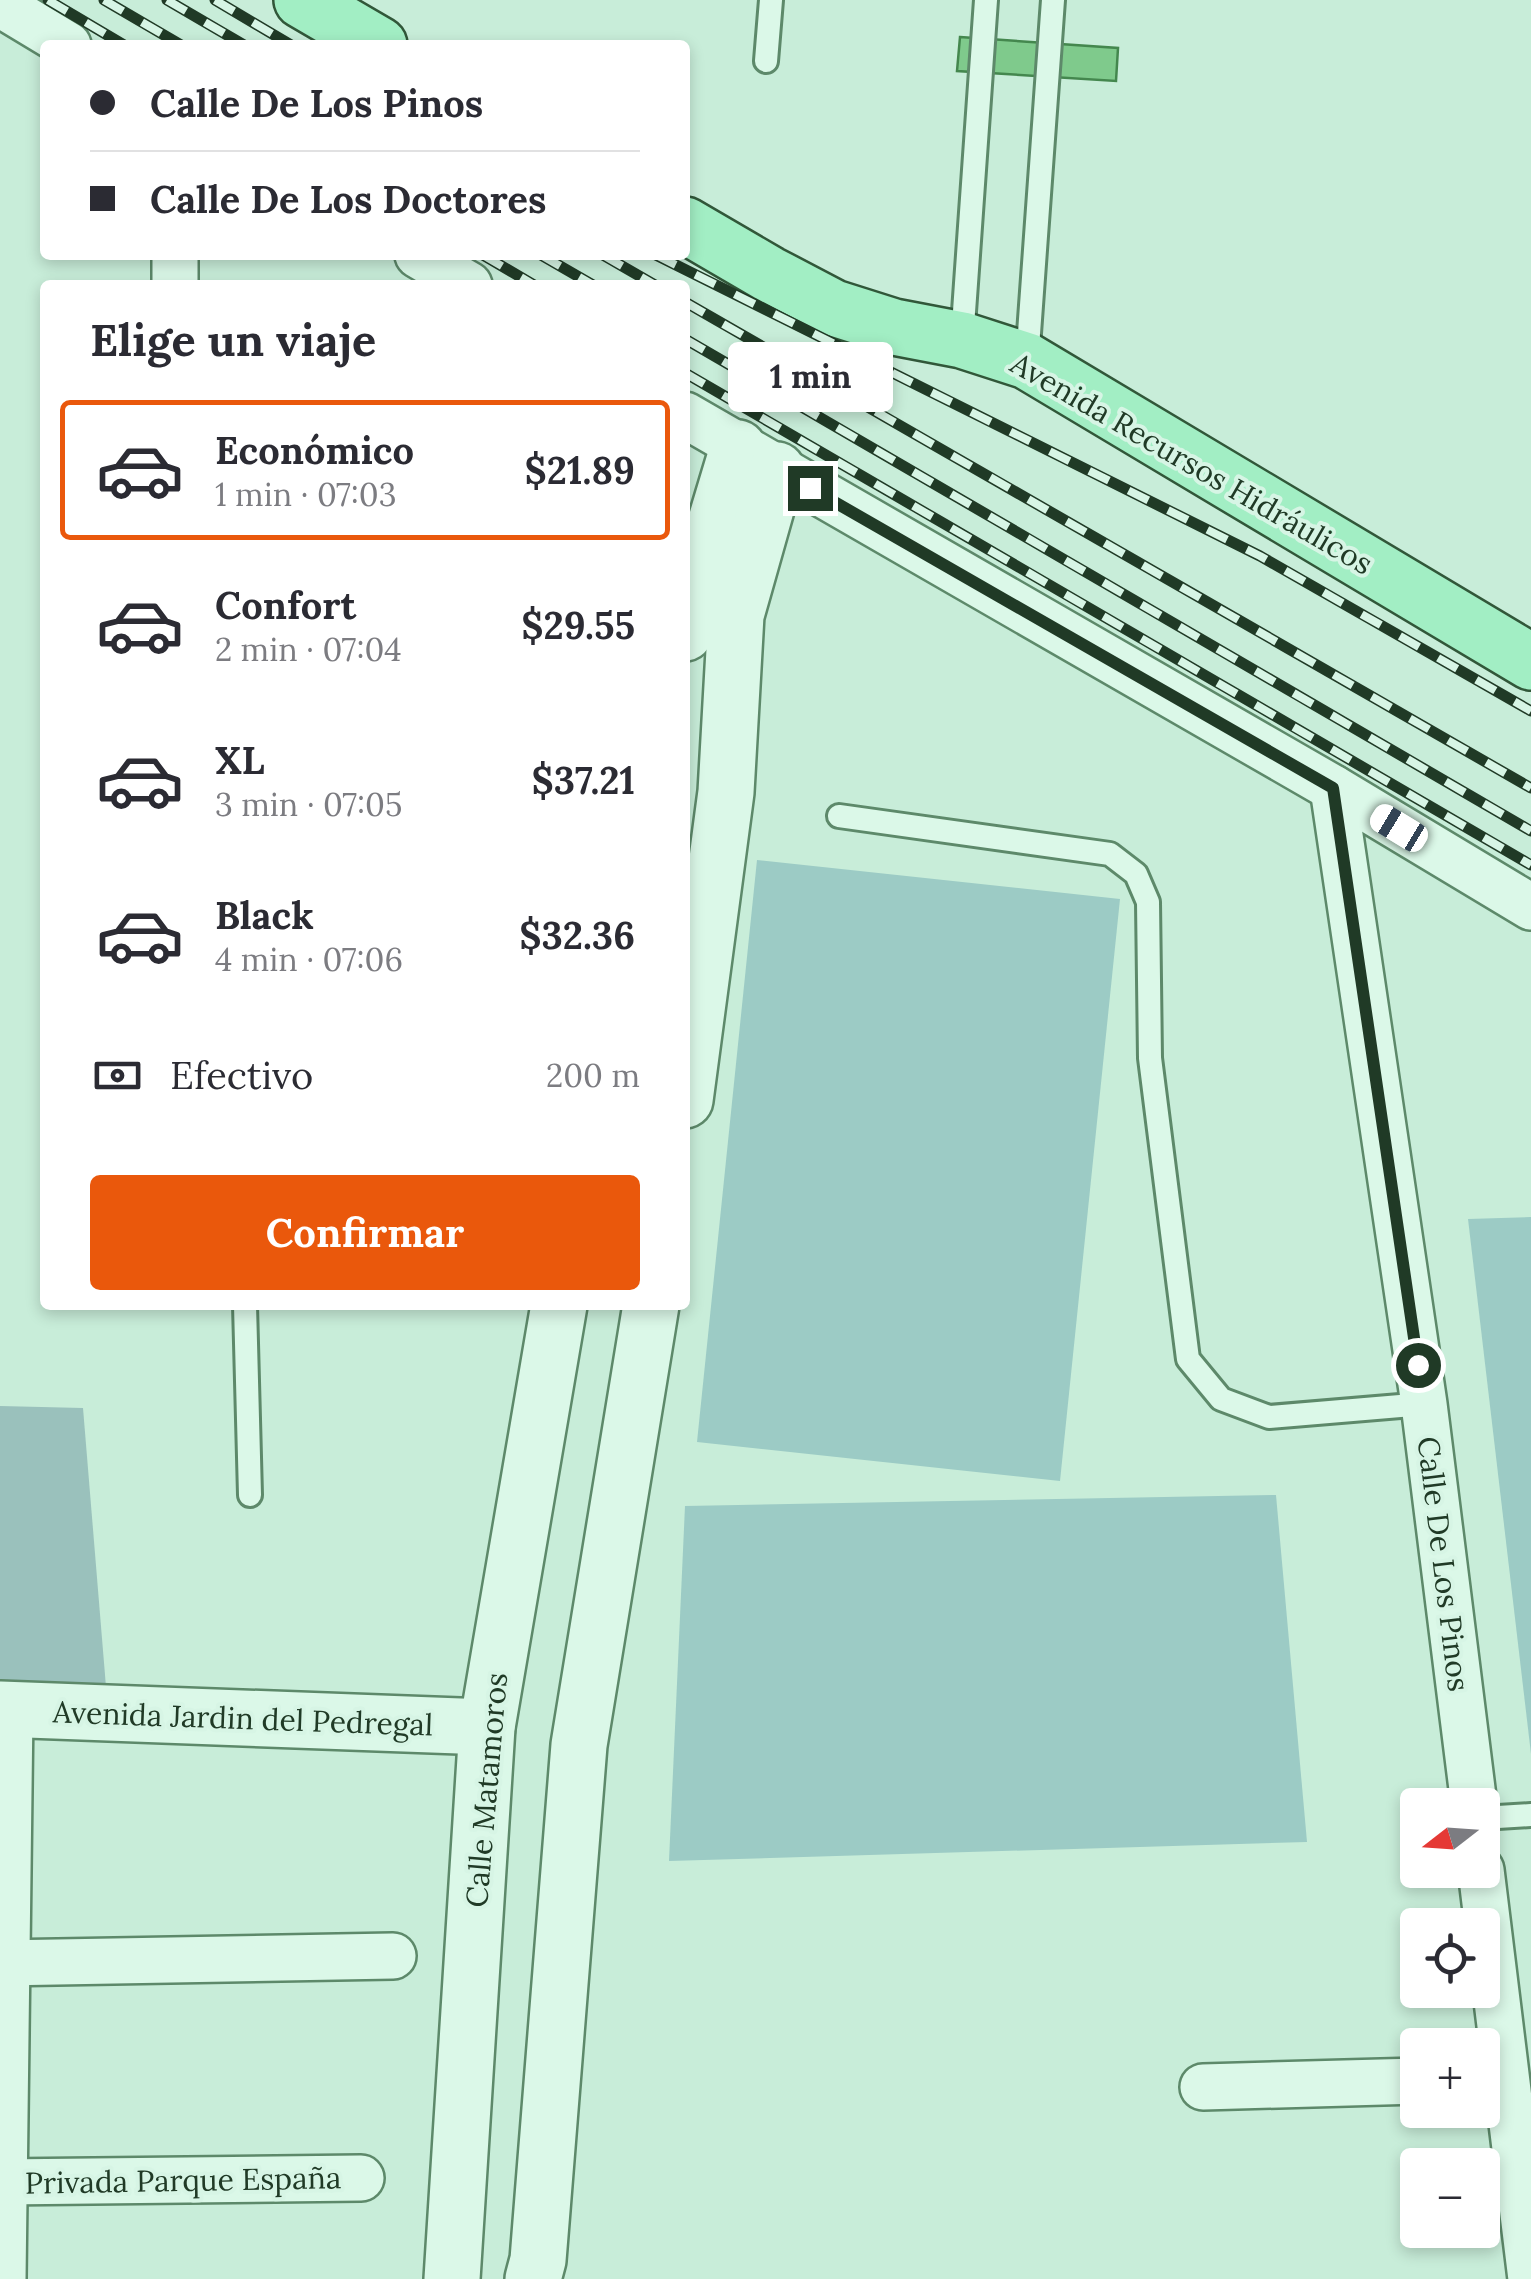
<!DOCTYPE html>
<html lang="es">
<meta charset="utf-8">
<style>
body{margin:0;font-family:Lora,serif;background:#f7f7f7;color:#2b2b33;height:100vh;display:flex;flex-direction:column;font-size:38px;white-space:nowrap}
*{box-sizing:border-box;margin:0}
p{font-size:32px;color:#7c7c81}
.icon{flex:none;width:55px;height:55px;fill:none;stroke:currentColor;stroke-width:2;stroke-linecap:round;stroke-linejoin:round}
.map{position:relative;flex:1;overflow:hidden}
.side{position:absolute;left:40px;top:280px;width:650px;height:1030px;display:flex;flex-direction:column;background:#fff;border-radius:10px;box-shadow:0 5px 15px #0003}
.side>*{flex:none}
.top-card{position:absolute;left:40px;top:40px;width:650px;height:220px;border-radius:10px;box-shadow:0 5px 15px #0003;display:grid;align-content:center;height:220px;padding:0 50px;background:#fff}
.needle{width:65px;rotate:253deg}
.controls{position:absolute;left:1400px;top:1788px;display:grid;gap:20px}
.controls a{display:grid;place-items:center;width:100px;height:100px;border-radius:10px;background:#fff;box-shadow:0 5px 15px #0003;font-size:50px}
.end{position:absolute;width:45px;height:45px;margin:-22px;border:12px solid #203a26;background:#fff;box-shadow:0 0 0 5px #fff}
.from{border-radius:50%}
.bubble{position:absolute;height:70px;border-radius:10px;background:#fff;box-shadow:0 5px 15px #0003;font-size:32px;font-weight:700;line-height:70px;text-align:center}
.car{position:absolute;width:30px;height:60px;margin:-30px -15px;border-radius:12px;box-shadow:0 0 8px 2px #0007;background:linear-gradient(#fff 24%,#345 0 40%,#fff 0 76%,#345 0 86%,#fff 0)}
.top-card b{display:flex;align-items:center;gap:35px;height:95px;font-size:38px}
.top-card b+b{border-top:2px solid #e1e1e2}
.top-card i{width:25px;height:25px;background:#2b2b33}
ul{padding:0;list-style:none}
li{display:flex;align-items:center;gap:30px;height:140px;margin:0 20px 15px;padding:0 30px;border:5px solid transparent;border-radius:10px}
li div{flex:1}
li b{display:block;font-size:38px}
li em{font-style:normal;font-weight:700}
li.selected{border-color:#ea580c}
li>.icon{width:90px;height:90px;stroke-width:1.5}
h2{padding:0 50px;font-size:45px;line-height:120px}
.pay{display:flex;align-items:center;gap:25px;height:110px;padding:0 50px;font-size:38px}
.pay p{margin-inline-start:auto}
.primary-button{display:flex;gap:20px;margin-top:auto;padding:20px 50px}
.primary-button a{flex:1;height:115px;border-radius:10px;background:#ea580c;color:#fff;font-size:40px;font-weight:700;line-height:115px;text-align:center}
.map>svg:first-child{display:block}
.green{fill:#9ccbc5}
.cemetery{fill:#9ac1bc}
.building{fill:#7fca8c;stroke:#44874e;stroke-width:2.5}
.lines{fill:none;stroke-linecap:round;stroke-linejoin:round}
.service-casing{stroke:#5d896a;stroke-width:28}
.minor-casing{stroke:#5d896a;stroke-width:50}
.tertiary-casing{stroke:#5d896a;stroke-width:60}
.primary-casing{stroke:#315739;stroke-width:60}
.service{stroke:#dbf8e8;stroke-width:22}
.minor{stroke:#dbf8e8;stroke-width:45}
.tertiary{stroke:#dbf8e8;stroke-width:55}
.primary{stroke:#a2eec4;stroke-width:55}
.rail-casing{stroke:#203a26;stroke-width:11}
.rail{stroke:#d7f5e5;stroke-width:8;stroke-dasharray:22;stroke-linecap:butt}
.route{stroke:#203a26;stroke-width:12}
.labels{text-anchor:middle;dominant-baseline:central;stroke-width:8;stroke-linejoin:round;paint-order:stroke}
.street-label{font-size:30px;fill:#203a26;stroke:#d7f5e5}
</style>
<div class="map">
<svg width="1531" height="2279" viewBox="0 0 1531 2279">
<rect width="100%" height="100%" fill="#c8edd9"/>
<g class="green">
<polygon points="757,860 1120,899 1060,1481 697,1442"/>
<polygon points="1531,1217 1531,1754 1468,1219"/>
<polygon points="1276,1495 1307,1842 669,1861 685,1506"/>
</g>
<polygon class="cemetery" points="0,1406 83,1408 106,1687 0,1684"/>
<polygon class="building" points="960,37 1118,48 1116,81 957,71"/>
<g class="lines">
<g class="service-casing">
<g id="service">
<polyline points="766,61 771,0"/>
<polyline points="962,340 986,0"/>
<polyline points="1027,361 1053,0"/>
<polyline points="839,816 1110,854 1136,874 1148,902 1150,1058 1188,1359 1221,1399 1269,1417 1424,1404"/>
<polyline points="245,1305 250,1495"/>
<polyline points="1482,1818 1531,1815"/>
</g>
</g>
<g class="minor-casing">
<g id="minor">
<polyline points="0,4 68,45"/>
<polyline points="175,255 175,285"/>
<polyline points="418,255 469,285"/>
<polyline points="685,415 1333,788 1531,907"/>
<polyline points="1333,788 1424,1404 1474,1805"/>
<polyline points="1481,1870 1531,2279"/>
<polyline points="0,1963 393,1956"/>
<polyline points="1203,2087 1418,2081"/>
<polyline points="0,2182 361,2178"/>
<polyline points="3,2279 10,1709"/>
</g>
</g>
<g class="tertiary-casing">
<g id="tertiary">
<polyline points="685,633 691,604 738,448"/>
<polyline points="685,1100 726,792 736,615 777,470"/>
<polyline points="0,1709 487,1727"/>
<polyline points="452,2279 487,1727 559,1305"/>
<polyline points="533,2279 538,2260 579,1745 651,1305"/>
</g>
</g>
<g class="primary-casing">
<g id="primary">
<polyline points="302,0 379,45"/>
<polyline points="685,225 769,274 834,308 894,327 962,340 1027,361 1531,662"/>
</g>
</g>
<use href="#service" class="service"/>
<use href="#minor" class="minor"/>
<use href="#tertiary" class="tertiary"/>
<use href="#primary" class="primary"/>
<g class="rail-casing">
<g id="rail">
<polyline points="48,0 124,45"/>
<polyline points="104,0 181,45"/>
<polyline points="167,0 244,45"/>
<polyline points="215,0 291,45"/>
<polyline points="483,255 534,285"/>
<polyline points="541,255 593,285"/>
<polyline points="603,255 655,285"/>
<polyline points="656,255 1260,556 1531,711"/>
<polyline points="685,302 1531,788"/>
<polyline points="685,339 1531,831"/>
<polyline points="685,373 1531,865"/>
</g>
</g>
<use href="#rail" class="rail"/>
</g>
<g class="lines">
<polyline class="route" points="810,488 1333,788 1418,1365"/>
</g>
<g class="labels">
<g class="street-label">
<text transform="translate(1192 463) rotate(30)">Avenida Recursos Hidráulicos</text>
<text transform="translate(1444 1564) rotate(83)">Calle De Los Pinos</text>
<text transform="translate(243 1718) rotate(2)">Avenida Jardin del Pedregal</text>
<text transform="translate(486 1790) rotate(-85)">Calle Matamoros</text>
<text transform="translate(183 2180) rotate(-1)">Privada Parque España</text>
</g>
</g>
</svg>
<div class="controls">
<a><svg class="needle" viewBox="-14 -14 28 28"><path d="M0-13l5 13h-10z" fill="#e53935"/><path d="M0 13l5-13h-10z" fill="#7c7c81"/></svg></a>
<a><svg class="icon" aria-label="locate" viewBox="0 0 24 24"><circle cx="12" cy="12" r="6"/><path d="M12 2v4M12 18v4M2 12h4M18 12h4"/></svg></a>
<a>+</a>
<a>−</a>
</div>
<i class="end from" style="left:1418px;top:1365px"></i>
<i class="end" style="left:810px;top:488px"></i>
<div class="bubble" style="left:728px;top:342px;width:165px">1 min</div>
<i class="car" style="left:1399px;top:828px;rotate:301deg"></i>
<div class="top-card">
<b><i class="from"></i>Calle De Los Pinos</b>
<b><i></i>Calle De Los Doctores</b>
</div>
<section class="side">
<h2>Elige un viaje</h2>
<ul>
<li class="selected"><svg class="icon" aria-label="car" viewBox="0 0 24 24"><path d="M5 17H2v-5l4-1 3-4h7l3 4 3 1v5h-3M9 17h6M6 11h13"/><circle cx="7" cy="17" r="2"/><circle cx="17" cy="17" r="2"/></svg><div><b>Económico</b><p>1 min · 07:03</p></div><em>$21.89</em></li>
<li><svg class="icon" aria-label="car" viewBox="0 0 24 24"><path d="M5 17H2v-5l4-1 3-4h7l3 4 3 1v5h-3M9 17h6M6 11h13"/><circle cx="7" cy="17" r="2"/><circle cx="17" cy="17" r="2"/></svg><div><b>Confort</b><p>2 min · 07:04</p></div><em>$29.55</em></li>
<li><svg class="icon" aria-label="car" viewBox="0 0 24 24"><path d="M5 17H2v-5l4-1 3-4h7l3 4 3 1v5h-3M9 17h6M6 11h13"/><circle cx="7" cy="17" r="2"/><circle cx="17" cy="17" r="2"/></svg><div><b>XL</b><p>3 min · 07:05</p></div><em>$37.21</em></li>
<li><svg class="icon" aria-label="car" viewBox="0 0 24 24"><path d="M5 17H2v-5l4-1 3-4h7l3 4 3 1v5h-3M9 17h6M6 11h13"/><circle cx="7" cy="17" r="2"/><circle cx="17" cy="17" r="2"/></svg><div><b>Black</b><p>4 min · 07:06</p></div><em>$32.36</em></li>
</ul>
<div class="pay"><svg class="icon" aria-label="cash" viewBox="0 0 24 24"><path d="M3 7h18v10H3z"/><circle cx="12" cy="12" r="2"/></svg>Efectivo<p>200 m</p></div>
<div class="primary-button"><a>Confirmar</a></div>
</section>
</div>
